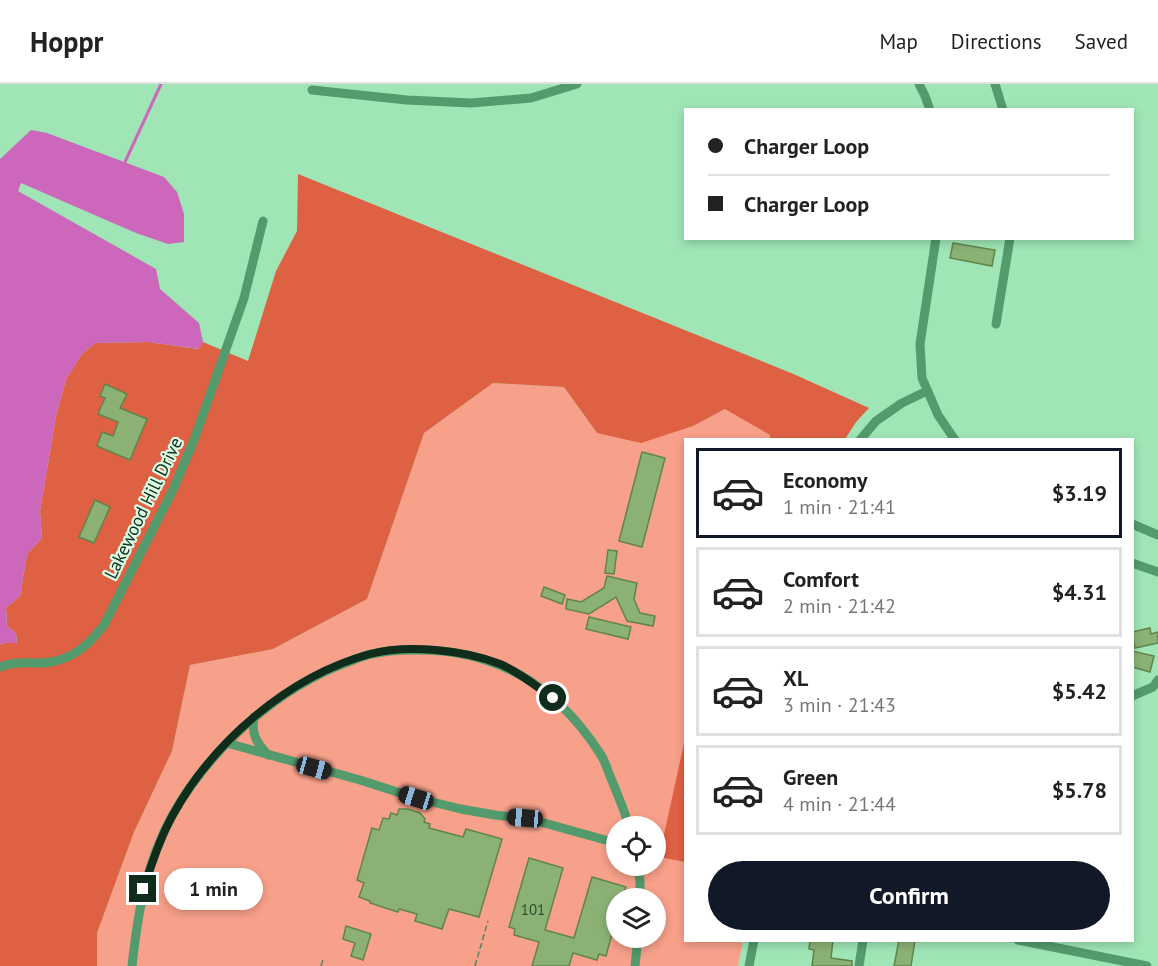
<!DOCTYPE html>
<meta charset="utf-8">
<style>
body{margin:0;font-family:"PT Sans",sans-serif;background:#f6f6f6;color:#222;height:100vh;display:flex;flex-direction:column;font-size:22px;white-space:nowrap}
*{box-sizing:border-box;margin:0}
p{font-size:20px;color:#767676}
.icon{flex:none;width:33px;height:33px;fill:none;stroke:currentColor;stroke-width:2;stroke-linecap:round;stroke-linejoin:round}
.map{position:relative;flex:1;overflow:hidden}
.side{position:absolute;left:684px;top:354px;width:450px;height:504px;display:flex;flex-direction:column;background:#fff;border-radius:0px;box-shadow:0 3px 9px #0003}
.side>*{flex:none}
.banner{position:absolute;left:684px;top:24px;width:450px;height:132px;border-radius:0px;box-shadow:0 3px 9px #0003;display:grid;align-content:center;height:132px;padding:0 24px;background:#fff}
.tools{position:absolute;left:606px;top:732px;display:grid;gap:12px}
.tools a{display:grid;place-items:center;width:60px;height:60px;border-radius:50%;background:#fff;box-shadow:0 3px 9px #0003;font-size:30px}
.end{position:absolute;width:27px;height:27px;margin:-14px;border:8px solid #102d1b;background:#fff;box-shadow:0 0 0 3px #fff}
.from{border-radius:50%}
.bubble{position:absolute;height:42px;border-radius:21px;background:#fff;box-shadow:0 3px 9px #0003;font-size:20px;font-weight:700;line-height:42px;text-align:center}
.car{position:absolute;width:18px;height:36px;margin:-18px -9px;border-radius:8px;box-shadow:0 0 4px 2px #0007;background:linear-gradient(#222 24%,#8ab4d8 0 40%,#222 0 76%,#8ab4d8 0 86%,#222 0)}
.banner b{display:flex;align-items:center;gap:21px;height:57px;font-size:22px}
.banner b+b{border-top:2px solid #e0e0e0}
.banner i{width:15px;height:15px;background:#222}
ul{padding:10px 0 0;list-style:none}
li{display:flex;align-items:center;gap:18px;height:90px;margin:0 12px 9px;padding:0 12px;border:3px solid #e0e0e0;border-radius:0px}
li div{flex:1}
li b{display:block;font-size:22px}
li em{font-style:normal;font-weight:700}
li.on{border-color:#111827}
li>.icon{width:54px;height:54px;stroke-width:1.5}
.cta{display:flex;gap:12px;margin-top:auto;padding:12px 24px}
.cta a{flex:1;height:69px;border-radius:36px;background:#111827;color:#fff;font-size:24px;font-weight:700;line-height:69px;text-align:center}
header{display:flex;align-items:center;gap:36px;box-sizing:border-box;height:84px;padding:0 30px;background:#fff;border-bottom:2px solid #e0e0e0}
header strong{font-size:28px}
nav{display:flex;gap:33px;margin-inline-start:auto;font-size:21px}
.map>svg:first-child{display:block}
.green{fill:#f7a08a;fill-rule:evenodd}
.forest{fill:#df6143}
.water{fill:#cd67bb}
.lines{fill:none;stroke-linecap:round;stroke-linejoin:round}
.stream{stroke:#cd67bb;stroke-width:3}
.building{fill:#8bb274;stroke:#5f8549;stroke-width:1.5}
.path{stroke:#538464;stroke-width:1.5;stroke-dasharray:6 3;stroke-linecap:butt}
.minor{stroke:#539b6d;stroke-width:9}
.route{stroke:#102d1b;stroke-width:8}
.labels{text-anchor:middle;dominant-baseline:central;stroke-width:4.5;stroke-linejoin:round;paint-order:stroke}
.number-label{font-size:15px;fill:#2f4e31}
.street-label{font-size:18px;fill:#102d1b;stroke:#dbfde5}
</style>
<header>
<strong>Hoppr</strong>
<nav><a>Map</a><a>Directions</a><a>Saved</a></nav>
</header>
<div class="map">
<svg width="1158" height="882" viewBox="0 0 1158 882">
<rect width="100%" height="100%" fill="#9fe5b6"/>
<path class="green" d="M791 289 869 324 856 338 845 355 686 356V856L743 857 738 882H97V849L134 748 172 667 190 581 273 565 367 515 424 349 493 299 564 303 597 349 693 342ZM616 742H656V782H616ZM616 814H656V854H616Z"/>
<g class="forest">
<polygon points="298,90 791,289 869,324 856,338 845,355 770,355 770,351 725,325 693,342 641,359 597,349 564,303 493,299 424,349 367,515 273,565 190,581 172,667 134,748 97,849 97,882 0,882 0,561 4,559 17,559 16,549 7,542 6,524 20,512 27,470 42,454 40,427 56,332 66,295 82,270 95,259 149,258 198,265 203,258 248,277 276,187 297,147"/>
<polygon points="685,655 685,778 659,773"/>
</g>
<polygon class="water" points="31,46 47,49 164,93 177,108 184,130 184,158 168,160 136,149 21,99 18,107 156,185 160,205 199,239 203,258 199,265 149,258 95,259 82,270 66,295 56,332 40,427 42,454 27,470 20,512 6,524 7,542 16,549 17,559 4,559 0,561 0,75"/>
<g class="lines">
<polyline class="stream" points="125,78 161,0"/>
</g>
<g class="building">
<polygon points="953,159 995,166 992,182 950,174"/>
<polygon points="105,300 127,310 120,324 147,335 130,376 97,362 102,348 113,352 118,338 98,330 105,314 100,312"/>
<polygon points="642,368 665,374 642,463 619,457"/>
<polygon points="95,416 110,423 94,459 79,453"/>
<polygon points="608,466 617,467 614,490 605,489"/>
<polygon points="607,492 637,499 634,515 640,529 655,532 653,542 627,537 616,513 589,530 566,525 567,515 581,518 604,504"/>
<polygon points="544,503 565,511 562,520 541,512"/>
<polygon points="589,533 631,543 628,555 586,545"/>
<polygon points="1150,544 1151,550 1158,548 1158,559 1135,564 1132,548"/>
<polygon points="1132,567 1154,572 1150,588 1132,583"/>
<polygon points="399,725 408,725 420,729 425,735 424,738 430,740 429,744 463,753 466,745 502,755 479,833 449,825 442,845 415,837 417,830 399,825 398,828 370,819 370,817 359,813 364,799 357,796 372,744 379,746 383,734 389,735 391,729 397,731"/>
<polygon points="529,774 563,784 545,846 574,854 592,793 626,803 622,814 616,814 616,835 606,872 599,870 597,876 573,869 569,882 532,882 539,858 514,851 515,845 509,843"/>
<polygon points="346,842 371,850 363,876 351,872 355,859 343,855"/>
<polygon points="810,856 833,856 831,874 852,877 852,882 812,882 814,866 809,865"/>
<polygon points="899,856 915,856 911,882 894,882"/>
</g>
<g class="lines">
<g class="path">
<polyline points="321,882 323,876"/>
<polyline points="475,882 488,837"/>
</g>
<g class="minor">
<polyline points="919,0 925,12 930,26"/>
<polyline points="995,0 1003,26"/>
<polyline points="312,6 407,16 471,19 531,14 577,0"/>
<polyline points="936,154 920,260 922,294 938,331 955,356"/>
<polyline points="996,240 1010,154"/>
<polyline points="860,356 876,337 902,319 927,307"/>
<polyline points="1132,440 1158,451"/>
<polyline points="1132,479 1158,488"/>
<path d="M0 583C6 581 12 579 18 579 29 578 40 580 51 578 75 574 90 559 104 541L173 406 194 356 244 214 263 137"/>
<polyline points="1132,612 1153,603 1158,596"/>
<path d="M254 633C251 650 256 658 268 671"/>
<polyline points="227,659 360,696 416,714 461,725 495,731 530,735 616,759"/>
<polyline points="637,782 640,796 640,814"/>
<polyline points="1018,856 1147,882"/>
<path d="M132 882C138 827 146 779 173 730 190 700 212 673 237 649 270 618 308 592 351 577 358 574 365 571 372 570 385 567 400 566 413 566 495 564 557 602 601 671 605 677 607 685 610 692 617 709 624 725 629 742"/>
<polyline points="635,882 638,854"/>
<polyline points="749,882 754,856"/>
<polyline points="859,882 863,856"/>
</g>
</g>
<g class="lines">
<path class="route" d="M143 805C152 780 160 753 174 729 214 657 289 592 370 570 407 560 464 566 500 580 519 588 536 602 553 614"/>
</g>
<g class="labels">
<g class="number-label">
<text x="533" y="825">101</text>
</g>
<g class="street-label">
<text transform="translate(143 424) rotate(-64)">Lakewood Hill Drive</text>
</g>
</g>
</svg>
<div class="tools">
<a><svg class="icon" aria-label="locate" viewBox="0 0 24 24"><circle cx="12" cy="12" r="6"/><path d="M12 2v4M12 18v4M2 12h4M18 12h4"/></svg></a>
<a><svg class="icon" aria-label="layers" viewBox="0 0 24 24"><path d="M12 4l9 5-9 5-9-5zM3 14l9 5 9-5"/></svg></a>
</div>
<i class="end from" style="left:553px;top:614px"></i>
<i class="end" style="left:143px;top:805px"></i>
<div class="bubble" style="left:164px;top:784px;width:99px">1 min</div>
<i class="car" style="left:314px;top:684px;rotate:105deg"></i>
<i class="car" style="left:416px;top:714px;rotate:287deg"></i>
<i class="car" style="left:525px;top:734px;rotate:275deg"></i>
<div class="banner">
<b><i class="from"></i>Charger Loop</b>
<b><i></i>Charger Loop</b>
</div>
<section class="side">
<ul>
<li class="on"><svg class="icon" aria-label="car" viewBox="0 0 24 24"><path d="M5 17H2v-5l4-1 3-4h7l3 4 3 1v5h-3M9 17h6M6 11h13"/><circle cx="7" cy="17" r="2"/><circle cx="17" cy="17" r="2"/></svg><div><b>Economy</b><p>1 min · 21:41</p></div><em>$3.19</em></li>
<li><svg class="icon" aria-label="car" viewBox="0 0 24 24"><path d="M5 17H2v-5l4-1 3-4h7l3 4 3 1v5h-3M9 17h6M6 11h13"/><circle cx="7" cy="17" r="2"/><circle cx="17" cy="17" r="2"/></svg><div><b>Comfort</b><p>2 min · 21:42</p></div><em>$4.31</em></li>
<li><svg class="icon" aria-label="car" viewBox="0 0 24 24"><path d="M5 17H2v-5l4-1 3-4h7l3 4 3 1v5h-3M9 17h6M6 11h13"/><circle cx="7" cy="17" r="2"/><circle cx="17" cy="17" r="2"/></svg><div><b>XL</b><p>3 min · 21:43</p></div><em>$5.42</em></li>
<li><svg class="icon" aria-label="car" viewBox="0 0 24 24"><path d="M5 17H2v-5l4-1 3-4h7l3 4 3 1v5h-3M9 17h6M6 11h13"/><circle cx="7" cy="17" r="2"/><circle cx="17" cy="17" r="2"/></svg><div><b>Green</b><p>4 min · 21:44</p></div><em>$5.78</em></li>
</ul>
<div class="cta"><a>Confirm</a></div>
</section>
</div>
